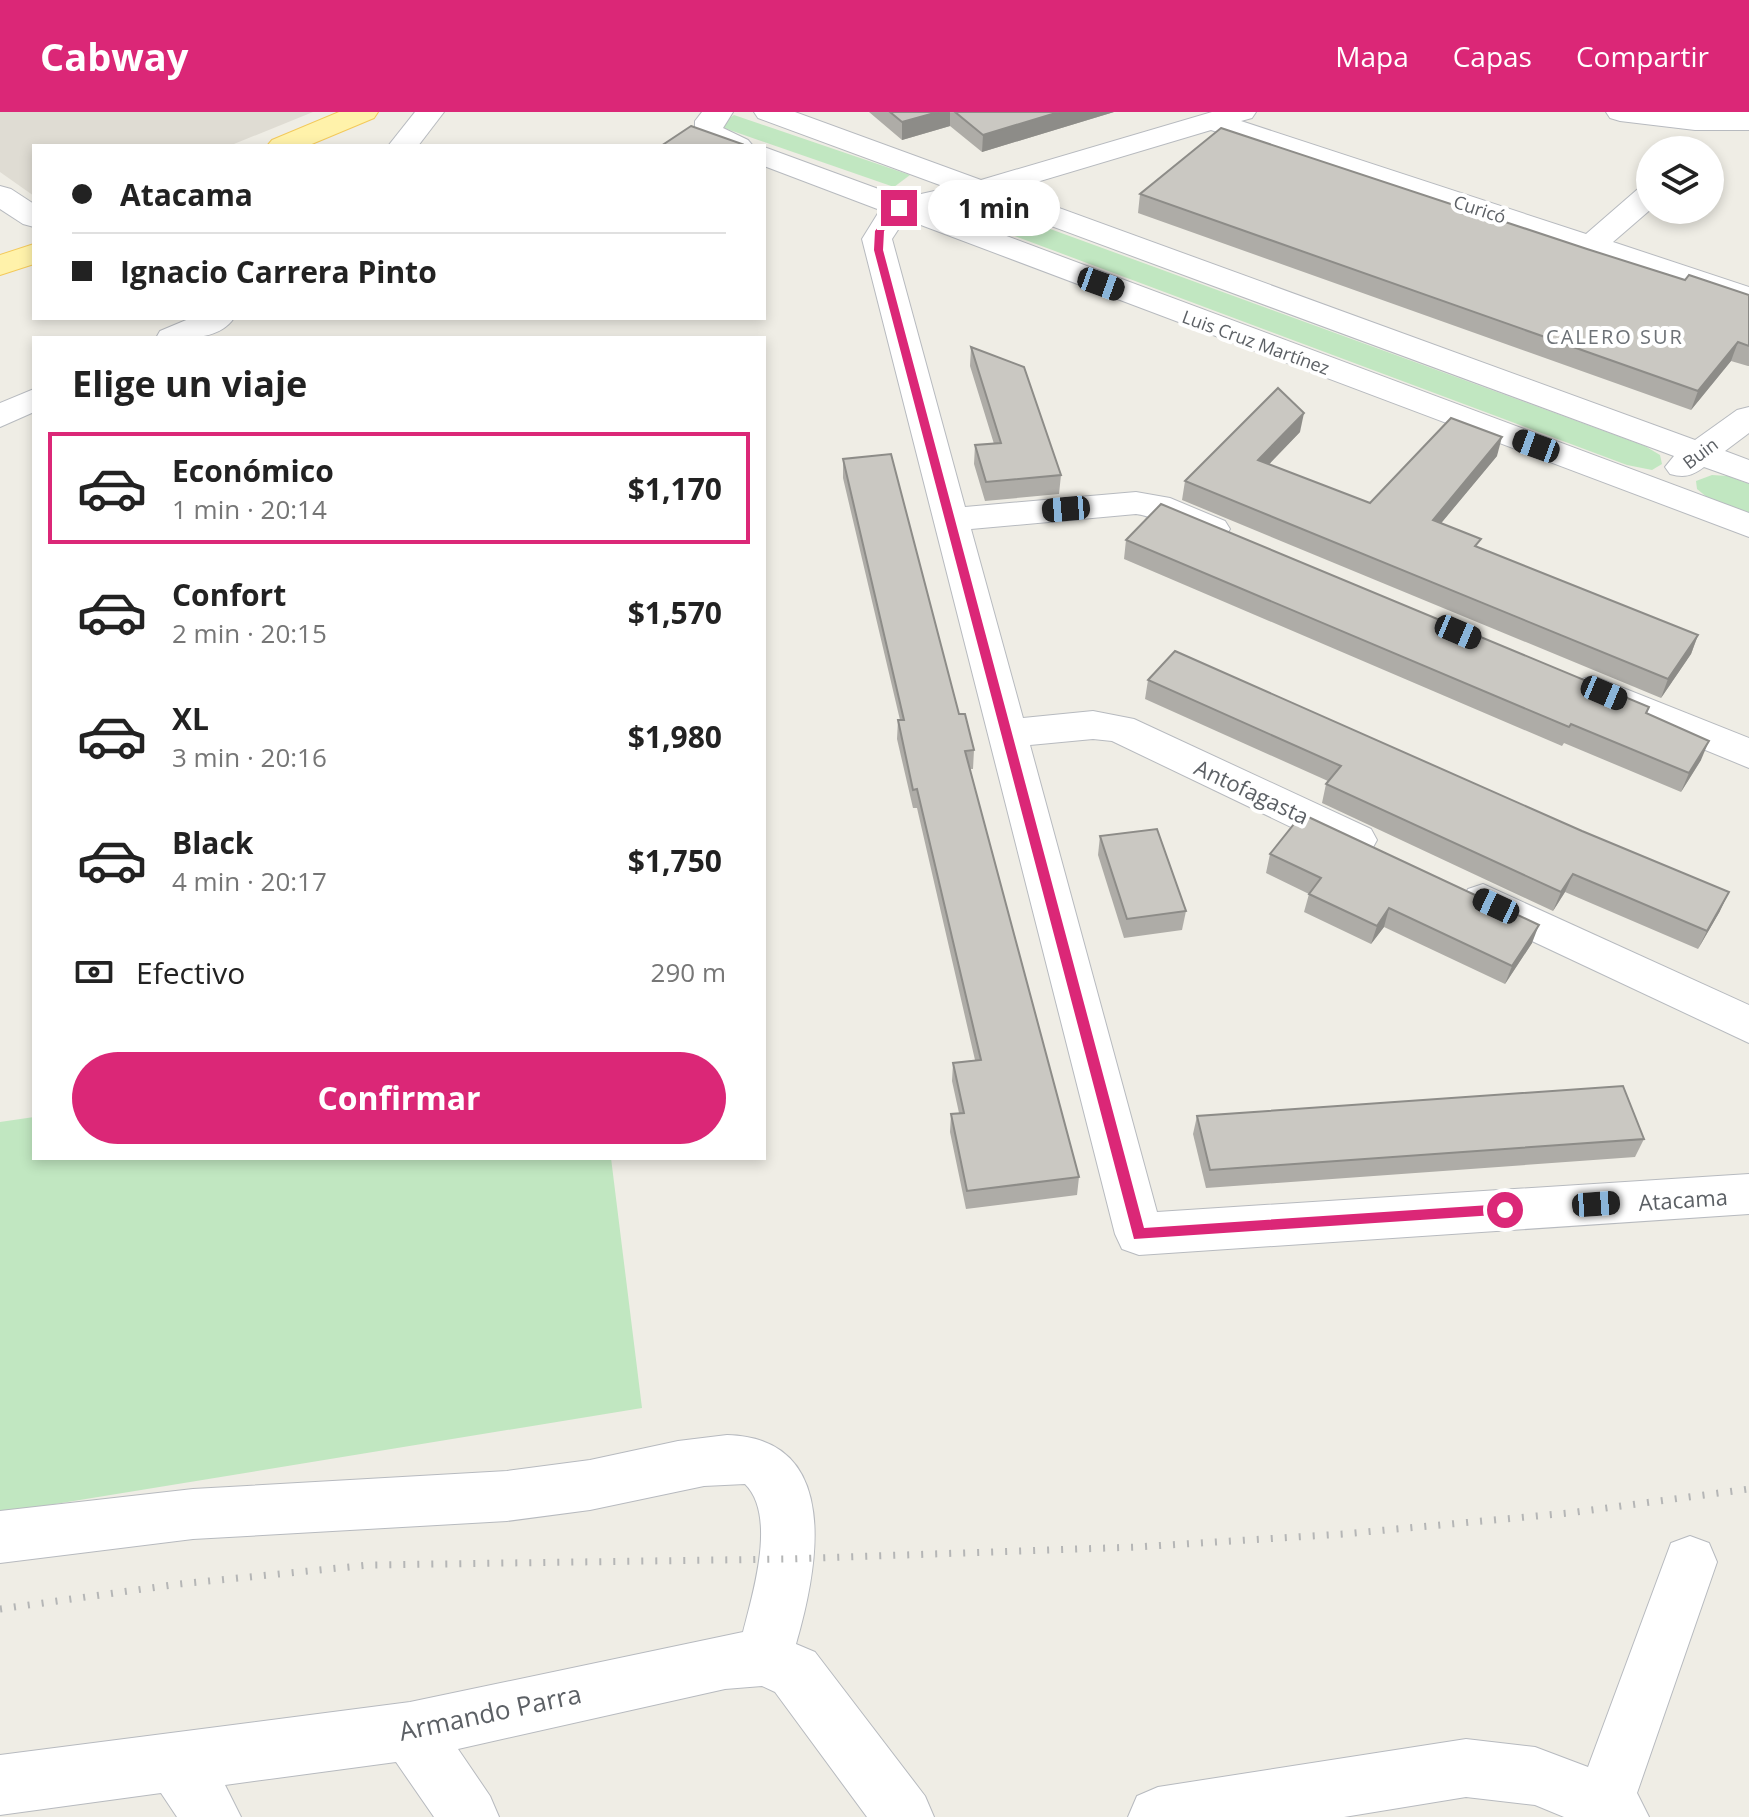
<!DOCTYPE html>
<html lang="es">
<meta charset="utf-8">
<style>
body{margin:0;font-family:"Open Sans",sans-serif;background:#f6f6f6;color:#222;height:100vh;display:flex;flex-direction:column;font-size:30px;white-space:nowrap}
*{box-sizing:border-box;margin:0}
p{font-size:26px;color:#767676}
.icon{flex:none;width:44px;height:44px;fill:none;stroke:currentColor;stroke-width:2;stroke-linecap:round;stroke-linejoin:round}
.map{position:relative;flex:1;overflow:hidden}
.panel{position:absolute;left:32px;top:224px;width:734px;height:824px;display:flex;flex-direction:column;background:#fff;border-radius:0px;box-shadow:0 4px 12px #0003}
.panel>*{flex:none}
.banner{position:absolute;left:32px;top:32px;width:734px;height:176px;border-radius:0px;box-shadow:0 4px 12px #0003;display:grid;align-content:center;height:176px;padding:0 40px;background:#fff}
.tools{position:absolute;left:1636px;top:24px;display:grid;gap:16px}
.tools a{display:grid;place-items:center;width:88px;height:88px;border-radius:50%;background:#fff;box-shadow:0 4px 12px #0003;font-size:40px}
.end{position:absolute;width:36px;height:36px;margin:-18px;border:10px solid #db2777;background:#fff;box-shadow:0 0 0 4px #fff}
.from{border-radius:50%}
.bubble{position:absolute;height:56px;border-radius:28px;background:#fff;box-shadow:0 4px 12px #0003;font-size:26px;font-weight:700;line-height:56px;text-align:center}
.car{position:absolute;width:24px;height:48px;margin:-24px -12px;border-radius:10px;box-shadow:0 0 6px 2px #0007;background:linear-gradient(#222 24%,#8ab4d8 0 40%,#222 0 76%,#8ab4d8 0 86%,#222 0)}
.banner b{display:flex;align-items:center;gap:28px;height:76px;font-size:30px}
.banner b+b{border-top:2px solid #e0e0e0}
.banner i{width:20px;height:20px;background:#222}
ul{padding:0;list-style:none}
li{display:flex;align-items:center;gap:24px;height:112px;margin:0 16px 12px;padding:0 24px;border:4px solid transparent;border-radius:0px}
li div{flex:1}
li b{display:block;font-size:30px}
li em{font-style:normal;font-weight:700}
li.selected{border-color:#db2777}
li>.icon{width:72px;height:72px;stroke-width:1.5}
h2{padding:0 40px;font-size:36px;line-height:96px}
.pay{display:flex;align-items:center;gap:20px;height:88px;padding:0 40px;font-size:30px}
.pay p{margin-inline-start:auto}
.button{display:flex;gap:16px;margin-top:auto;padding:16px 40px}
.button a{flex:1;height:92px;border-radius:48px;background:#db2777;color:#fff;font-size:32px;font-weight:700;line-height:92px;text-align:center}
header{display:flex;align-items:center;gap:48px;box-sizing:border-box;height:112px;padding:0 40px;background:#db2777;color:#fff}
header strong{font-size:38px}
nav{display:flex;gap:44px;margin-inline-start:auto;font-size:28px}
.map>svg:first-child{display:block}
.education{fill:#dfdcd3}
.green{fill:#c1e7c1}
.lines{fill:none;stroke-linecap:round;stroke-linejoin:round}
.minor-casing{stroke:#b7babf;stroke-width:2}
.major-casing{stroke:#f3c95a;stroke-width:2}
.minor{fill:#fff;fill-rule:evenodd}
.major{fill:#fff2aa;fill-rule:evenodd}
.rail{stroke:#b5b6b6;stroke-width:7;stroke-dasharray:2 12;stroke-linecap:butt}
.wall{fill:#aeaca7}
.shaded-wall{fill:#8d8c88}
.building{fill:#cac8c2;stroke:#8d8c88;stroke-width:2}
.route{fill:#db2777}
.labels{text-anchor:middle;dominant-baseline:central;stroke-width:8;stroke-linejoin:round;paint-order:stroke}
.far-street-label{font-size:18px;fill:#5c6065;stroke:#fff}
.far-neighbourhood-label{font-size:20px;letter-spacing:2px;fill:#6d7277;stroke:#fff}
.street-label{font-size:22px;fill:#5c6065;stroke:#fff}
.near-street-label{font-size:26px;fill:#5c6065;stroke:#fff}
</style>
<header>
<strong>Cabway</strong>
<nav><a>Mapa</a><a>Capas</a><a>Compartir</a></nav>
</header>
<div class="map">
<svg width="1749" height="1705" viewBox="0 0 1749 1705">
<rect width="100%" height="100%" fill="#efede5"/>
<polygon class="education" points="0,0 313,0 229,34 34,34 34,84 0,60"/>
<g class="green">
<polygon points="734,3 910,63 894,75 718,14"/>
<polygon points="977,93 990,95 1645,334 1660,343 1662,352 1652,358 1627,353 956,102 959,97"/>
<polygon points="1712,363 1728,364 1749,372 1749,402 1708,386 1697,377 1696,369"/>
<polygon points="34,1005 34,1046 611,1046 642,1296 0,1401 0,1010"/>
</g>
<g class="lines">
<g class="minor-casing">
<g id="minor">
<polygon points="415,0 444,0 418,34 388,34"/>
<polygon points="702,0 733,0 723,16 748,28 753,34 708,32 695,18 695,9"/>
<path d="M754 0H795L981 68 1212 0H1256L1252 6 1241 9 1586 122 1639 76 1650 73V98L1613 130 1749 175V195L1211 18 1010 78 1695 328 1737 298 1749 295V321L1725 339 1749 348V371L1704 355C1692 364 1684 366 1670 362L1665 355 1674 344 978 87 934 97 1749 401V425L905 107 892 127 965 395 1136 380 1170 386 1225 409 1230 417 1225 425C1194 433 1166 406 1136 402L971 417 1023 606 1093 599 1134 607 1371 717 1377 728 1371 739 1356 743 1341 739 1112 629 1093 627 1030 633 1157 1100 1749 1062V1102L1139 1143 1122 1137 1115 1122 862 127 880 98 764 54V35L903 86 948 76 758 6Z"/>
<polygon points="1606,0 1749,0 1749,18 1695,18 1620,9 1610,6"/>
<polygon points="0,74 11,77 34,92 34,115 23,112 0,97"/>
<path d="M191 206H234C218 230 181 226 156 226L160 219Z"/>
<polygon points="34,277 34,300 0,315 0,291"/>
<polygon points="1593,564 1749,626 1749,656 1579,586 1574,577 1579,568"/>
<polygon points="1483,772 1749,893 1749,931 1468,799 1462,788 1468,777"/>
<path d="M727 1323C843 1326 818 1456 796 1532L815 1540 925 1684 934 1705H867L775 1580 762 1574 725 1577 458 1637 490 1684 499 1705H434L396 1650 225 1673 241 1705H177L161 1681 0 1703V1643L410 1590 743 1520C753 1481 777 1403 745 1372L704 1374 590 1398 507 1409 193 1427 0 1451V1399L193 1377 507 1359 590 1348 678 1329Z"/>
<polygon points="1690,1424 1709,1431 1717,1450 1637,1681 1649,1705 1564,1705 1535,1693 1466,1685 1344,1705 1128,1705 1137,1684 1158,1675 1466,1627 1535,1635 1588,1655 1671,1431"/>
</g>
</g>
<g class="major-casing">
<g id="major">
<polygon points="339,0 378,0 374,6 307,34 267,34 272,28"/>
<polygon points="34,132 34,152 0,163 0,143"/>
</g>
</g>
<use href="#minor" class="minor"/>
<use href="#major" class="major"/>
<polyline class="rail" points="0,1497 179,1472 369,1453 787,1447 1137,1435 1343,1422 1569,1401 1749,1377"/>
</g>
<g class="wall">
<polygon points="869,0 1114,0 982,40 950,14 902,28"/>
<polygon points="1140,82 1587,137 1685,168 1749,183 1749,254 1748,254 1731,249 1691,298 1138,101"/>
<polygon points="971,235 1061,363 1059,382 985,389 974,352 975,333 994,332 970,254"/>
<polygon points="1300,320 1269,352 1370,391 1497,344 1441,411 1478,436 1698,523 1691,542 1661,586 1182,388 1185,369"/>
<polygon points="843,347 974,638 973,657 970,657 1079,1065 1077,1083 966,1097 950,1020 951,1002 959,1001 952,969 953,951 975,948 917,696 913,696 897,627 898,608 900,608 843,366"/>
<polygon points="1126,428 1649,595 1647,601 1701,648 1681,680 1564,631 1562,634 1124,447"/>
<polygon points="1148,568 1720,799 1698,837 1565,780 1553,799 1322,691 1326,672 1328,669 1145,587"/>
<polygon points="1100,724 1186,799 1182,818 1124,826 1098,743"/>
<polygon points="1270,742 1532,831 1505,872 1384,815 1371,832 1304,800 1309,782 1266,761"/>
<polygon points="1197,1004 1644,1027 1635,1045 1206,1076 1193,1022"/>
</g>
<g class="shaded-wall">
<polygon points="938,0 950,0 950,14 902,28 902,10"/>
<polygon points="1059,0 1114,0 982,40 983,23"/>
<polygon points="1738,230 1731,249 1691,298 1698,279"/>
<polygon points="1304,301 1300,320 1255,367 1258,348"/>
<polygon points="1502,325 1497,344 1428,427 1433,408"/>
<polygon points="1698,523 1691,542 1661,586 1668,567"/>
<polygon points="1709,629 1701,648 1681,680 1689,661"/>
<polygon points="1573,762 1565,780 1553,799 1561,780"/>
<polygon points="1729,780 1720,799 1698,837 1707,819"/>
<polygon points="1389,796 1384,815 1371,832 1377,814"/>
<polygon points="1539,813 1532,831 1505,872 1512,854"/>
</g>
<g class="building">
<polygon points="890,0 938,0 902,10"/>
<polygon points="955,0 1059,0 983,23"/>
<polygon points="691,14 742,32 739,34 661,34"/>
<polygon points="1221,16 1587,137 1685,168 1689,163 1749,183 1749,234 1738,230 1698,279 1140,82"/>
<polygon points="971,235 1024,255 1061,363 986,370 975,333 1001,331"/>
<polygon points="1278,276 1304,301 1258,348 1370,391 1451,306 1502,325 1433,408 1481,427 1475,434 1698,523 1668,567 1185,369"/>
<polygon points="891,342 959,602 965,602 974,638 965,639 1079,1065 967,1079 951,1002 964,1001 953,951 981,948 917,677 913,678 898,608 904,608 843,347"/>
<polygon points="1161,392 1649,595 1646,601 1709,629 1689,661 1571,612 1569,615 1126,428"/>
<polygon points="1175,539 1582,719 1729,780 1707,819 1573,762 1561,780 1326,672 1341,654 1148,568"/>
<polygon points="1302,702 1539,813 1512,854 1389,796 1377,814 1309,782 1321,766 1270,742"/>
<polygon points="1157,717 1186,799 1127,807 1100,724"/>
<polygon points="1623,974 1644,1027 1210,1058 1197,1004"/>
</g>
<polygon class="route" points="895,94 903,96 884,119 883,138 1144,1116 1505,1092 1512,1098 1510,1102 1134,1127 874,138 875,119"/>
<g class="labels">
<g class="far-street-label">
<text transform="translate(1480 97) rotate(18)">Curicó</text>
<text transform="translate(1256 230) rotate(20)">Luis Cruz Martínez</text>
<text transform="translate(1700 341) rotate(-37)">Buin</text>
</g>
<g class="far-neighbourhood-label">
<text x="1615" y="224">CALERO SUR</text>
</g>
<g class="street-label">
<text transform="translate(1252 679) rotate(25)">Antofagasta</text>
<text transform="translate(1683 1087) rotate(-4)">Atacama</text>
</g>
<g class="near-street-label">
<text transform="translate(490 1600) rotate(-12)">Armando Parra</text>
</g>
</g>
</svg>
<div class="tools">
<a><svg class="icon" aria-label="layers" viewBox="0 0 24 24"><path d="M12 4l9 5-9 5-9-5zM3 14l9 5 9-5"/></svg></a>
</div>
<i class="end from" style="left:1505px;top:1098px"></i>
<i class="end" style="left:899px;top:96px"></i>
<div class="bubble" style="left:928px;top:68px;width:132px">1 min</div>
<i class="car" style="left:1101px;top:172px;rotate:110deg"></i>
<i class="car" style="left:1536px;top:334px;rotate:290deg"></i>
<i class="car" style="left:1066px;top:397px;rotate:265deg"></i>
<i class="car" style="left:1458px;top:520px;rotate:113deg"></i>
<i class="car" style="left:1604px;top:581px;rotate:113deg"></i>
<i class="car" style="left:1496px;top:794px;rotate:295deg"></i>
<i class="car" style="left:1596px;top:1092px;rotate:86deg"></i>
<div class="banner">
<b><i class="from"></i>Atacama</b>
<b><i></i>Ignacio Carrera Pinto</b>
</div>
<section class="panel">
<h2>Elige un viaje</h2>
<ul>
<li class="selected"><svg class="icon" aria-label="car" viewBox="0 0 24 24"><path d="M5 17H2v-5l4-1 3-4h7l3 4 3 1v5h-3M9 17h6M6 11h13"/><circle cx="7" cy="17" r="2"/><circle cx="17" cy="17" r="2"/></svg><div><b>Económico</b><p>1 min · 20:14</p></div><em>$1,170</em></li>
<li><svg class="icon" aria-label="car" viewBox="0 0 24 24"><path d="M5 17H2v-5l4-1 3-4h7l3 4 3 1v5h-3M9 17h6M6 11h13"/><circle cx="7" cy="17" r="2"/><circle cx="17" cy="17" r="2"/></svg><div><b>Confort</b><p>2 min · 20:15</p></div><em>$1,570</em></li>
<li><svg class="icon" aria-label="car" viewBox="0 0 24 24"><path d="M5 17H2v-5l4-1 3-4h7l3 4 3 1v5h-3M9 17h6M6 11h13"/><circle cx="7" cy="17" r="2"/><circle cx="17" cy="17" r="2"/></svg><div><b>XL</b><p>3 min · 20:16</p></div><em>$1,980</em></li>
<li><svg class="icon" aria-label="car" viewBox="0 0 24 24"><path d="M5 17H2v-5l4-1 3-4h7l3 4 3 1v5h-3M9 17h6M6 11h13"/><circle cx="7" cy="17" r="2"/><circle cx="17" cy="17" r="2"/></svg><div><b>Black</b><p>4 min · 20:17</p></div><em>$1,750</em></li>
</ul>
<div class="pay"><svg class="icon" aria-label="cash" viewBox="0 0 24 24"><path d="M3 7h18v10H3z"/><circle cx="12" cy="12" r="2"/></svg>Efectivo<p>290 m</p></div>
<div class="button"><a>Confirmar</a></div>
</section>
</div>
